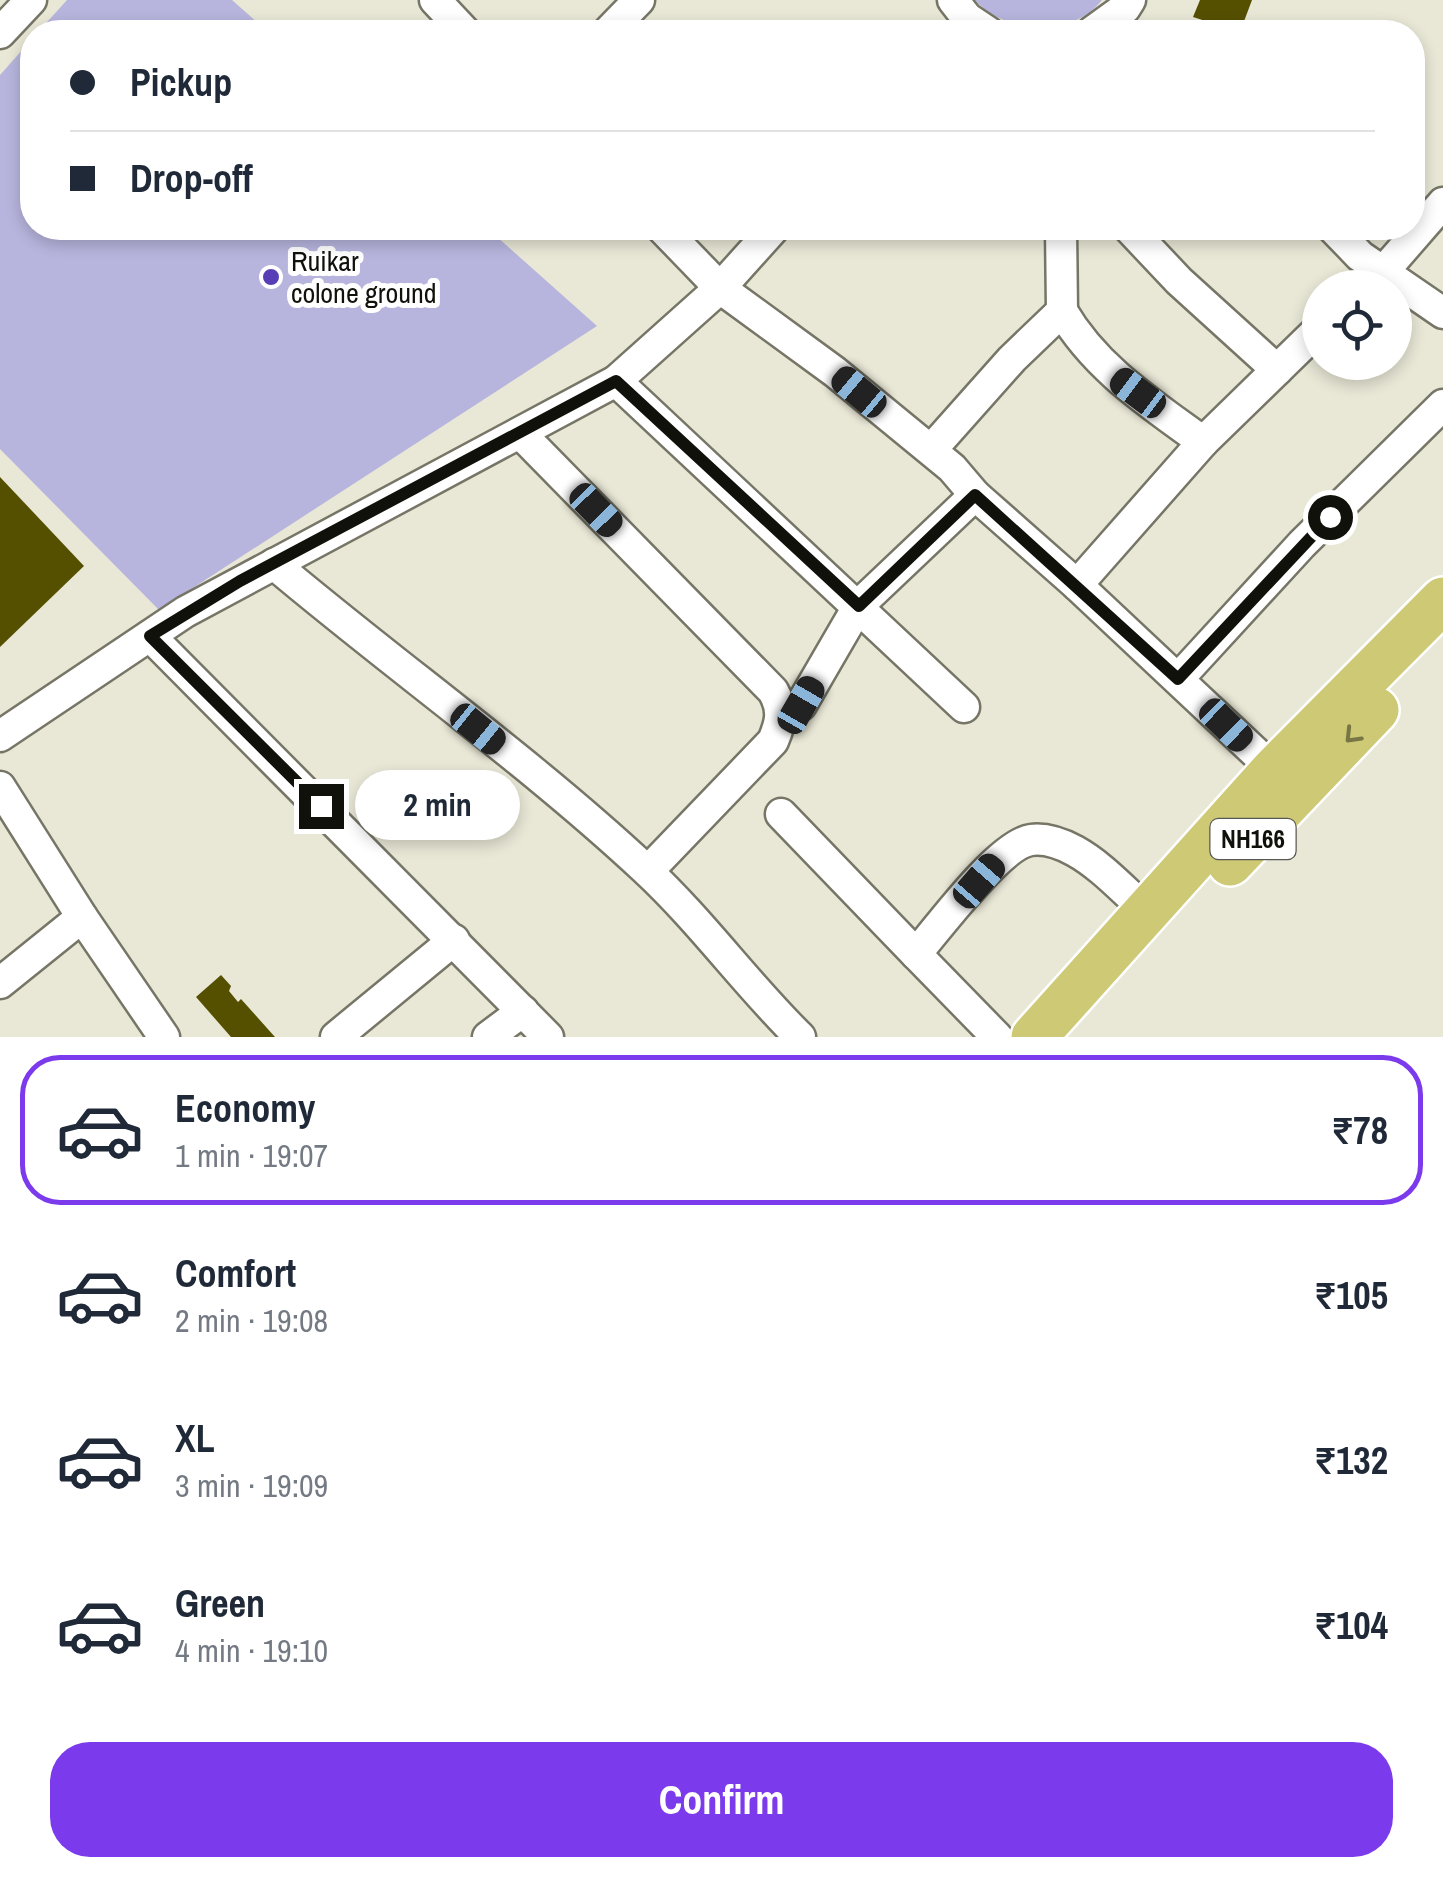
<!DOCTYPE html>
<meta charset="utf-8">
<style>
body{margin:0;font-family:"Archivo Narrow",sans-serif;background:#f6f6f7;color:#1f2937;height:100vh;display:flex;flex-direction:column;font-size:38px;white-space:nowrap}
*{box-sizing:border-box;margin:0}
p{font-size:32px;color:#747a83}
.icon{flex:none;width:55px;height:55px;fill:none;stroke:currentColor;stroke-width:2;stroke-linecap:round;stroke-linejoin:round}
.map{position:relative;height:1037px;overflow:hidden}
.drawer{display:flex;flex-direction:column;background:#fff;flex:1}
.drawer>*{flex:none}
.guide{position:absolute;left:20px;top:20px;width:1405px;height:220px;border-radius:40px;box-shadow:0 5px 15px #0003;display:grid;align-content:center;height:220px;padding:0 50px;background:#fff}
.buttons{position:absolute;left:1302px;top:270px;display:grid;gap:20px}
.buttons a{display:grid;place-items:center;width:110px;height:110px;border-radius:50%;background:#fff;box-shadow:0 5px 15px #0003;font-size:50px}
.end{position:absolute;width:45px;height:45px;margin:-22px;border:12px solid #11110b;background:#fff;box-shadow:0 0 0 5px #fff}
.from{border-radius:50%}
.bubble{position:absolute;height:70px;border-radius:35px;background:#fff;box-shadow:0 5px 15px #0003;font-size:32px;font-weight:800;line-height:70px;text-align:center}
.car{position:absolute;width:30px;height:60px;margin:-30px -15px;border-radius:12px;box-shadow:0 0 8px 2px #0007;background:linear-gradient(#222 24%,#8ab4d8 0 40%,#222 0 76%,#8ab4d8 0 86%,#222 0)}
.guide b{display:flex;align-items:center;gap:35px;height:95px;font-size:38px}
.guide b+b{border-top:2px solid #e0e1e3}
.guide i{width:25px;height:25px;background:#1f2937}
ul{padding:18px 0 0;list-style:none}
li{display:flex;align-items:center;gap:30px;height:150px;margin:0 20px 15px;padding:0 30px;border:5px solid transparent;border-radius:40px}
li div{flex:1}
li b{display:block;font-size:38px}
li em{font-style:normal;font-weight:800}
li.current{border-color:#7c3aed}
li>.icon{width:90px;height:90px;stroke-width:1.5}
.button{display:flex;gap:20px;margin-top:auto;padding:20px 50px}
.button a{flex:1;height:115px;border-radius:40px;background:#7c3aed;color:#fff;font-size:40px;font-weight:800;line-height:115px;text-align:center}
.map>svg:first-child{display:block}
.green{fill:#b7b5dd}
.building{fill:#555000}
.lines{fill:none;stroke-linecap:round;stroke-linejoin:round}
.minor-casing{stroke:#767566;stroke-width:35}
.highway-casing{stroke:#fff;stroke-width:50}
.minor{stroke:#fff;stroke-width:30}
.highway{stroke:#cec975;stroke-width:45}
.oneway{stroke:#797645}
.route{stroke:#11110b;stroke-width:12}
.poi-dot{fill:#583eb6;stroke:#fff;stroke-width:4}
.labels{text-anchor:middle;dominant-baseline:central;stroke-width:10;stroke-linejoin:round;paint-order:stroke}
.shield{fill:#fff;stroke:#585854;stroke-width:2.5}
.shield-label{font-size:25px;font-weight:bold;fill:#11110b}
.poi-label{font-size:28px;fill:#11110b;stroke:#fff;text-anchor:start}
</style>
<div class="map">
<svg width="1443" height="1037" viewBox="0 0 1443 1037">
<rect width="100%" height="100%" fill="#e9e8d7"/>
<g class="green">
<polygon points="67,0 232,0 268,32 38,32"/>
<path d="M975 0H1102C1073 38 1004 34 975 0Z"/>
<polygon points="32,39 32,228 487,228 597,326 159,610 0,449 0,75"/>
</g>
<g class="building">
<polygon points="1200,0 1252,0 1240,32 1193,17"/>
<polygon points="0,477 84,566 0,647"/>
<polygon points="221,975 231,986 229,991 238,1002 241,999 275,1037 231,1037 196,997"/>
</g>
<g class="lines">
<g class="minor-casing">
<g id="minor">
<polyline points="435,0 465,32"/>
<polyline points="953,0 967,18 988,32"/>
<polyline points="608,32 639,0"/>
<polyline points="1092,32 1125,8 1130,0"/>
<polyline points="0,33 31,0"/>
<polyline points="662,228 720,288 835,372 952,468 975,495 1077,585 1274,770"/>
<polyline points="1061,228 1062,311"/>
<polyline points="1129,228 1179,281 1277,370"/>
<polyline points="1333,228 1360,256 1443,313"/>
<polyline points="1365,288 1383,272 1443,203"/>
<polyline points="616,381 964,707"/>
<path d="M520 433 773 691C784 710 781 722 773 741L648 871"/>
<path d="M931 450 1012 359 1062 311C1096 369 1150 403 1203 442"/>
<path d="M274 564C396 667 528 760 645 869 701 921 746 984 800 1037"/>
<polyline points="1077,585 1203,442 1320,328"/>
<polyline points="150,636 548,1037"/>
<polyline points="1178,679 1302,544 1443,405"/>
<polyline points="801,705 859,605 975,495"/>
<polyline points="0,736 185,612 616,381 720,288 774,228"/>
<polyline points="0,787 82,917 0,983"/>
<polyline points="781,814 916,954"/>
<polyline points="82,917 164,1037"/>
<polyline points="336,1037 454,940"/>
<polyline points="488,1037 523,1011"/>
<path d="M997 1037 916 954C938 928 1000 844 1031 840 1046 838 1062 844 1075 851 1102 866 1124 891 1147 911"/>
</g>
</g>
<g class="highway-casing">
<g id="highway">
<polyline points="1230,863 1376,710"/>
<polyline points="1034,1037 1274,770 1443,600"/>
</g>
</g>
<use href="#minor" class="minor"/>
<use href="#highway" class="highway"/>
</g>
<defs><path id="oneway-chevron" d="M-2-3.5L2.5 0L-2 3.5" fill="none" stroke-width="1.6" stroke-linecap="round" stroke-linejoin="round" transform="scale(2.5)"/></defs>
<use class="oneway" href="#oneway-chevron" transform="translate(1352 736) rotate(134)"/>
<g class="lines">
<polyline class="route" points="321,806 150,636 240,581 616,381 859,606 975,495 1178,679 1330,517"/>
</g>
<circle class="poi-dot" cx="271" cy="277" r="10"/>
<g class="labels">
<rect class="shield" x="1210.5" y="819" width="85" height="40" rx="8"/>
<g class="shield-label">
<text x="1253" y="839">NH166</text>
</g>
<g class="poi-label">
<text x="291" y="261">Ruikar<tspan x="291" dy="32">colone ground</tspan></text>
</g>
</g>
</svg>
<div class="buttons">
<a><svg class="icon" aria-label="locate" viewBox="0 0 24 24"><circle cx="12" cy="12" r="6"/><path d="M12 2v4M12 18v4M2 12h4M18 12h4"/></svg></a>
</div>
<i class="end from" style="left:1330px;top:517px"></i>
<i class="end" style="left:321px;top:806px"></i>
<div class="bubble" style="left:355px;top:770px;width:165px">2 min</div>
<i class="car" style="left:859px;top:392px;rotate:310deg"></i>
<i class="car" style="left:1138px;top:393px;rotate:307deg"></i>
<i class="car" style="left:596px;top:510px;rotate:136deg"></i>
<i class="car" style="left:801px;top:705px;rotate:30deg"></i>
<i class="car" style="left:1226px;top:725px;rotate:134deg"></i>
<i class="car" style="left:478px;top:729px;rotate:129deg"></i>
<i class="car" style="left:979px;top:881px;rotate:41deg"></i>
<div class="guide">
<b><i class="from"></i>Pickup</b>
<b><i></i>Drop-off</b>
</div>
</div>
<section class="drawer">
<ul>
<li class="current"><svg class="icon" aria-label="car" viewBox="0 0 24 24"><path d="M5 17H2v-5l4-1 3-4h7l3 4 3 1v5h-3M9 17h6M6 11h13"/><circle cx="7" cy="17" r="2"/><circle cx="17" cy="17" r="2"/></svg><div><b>Economy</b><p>1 min · 19:07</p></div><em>₹78</em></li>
<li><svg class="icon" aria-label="car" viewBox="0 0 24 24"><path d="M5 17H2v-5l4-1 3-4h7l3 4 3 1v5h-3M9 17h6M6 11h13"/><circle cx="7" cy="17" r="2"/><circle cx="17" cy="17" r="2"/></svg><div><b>Comfort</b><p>2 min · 19:08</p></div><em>₹105</em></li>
<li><svg class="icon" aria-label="car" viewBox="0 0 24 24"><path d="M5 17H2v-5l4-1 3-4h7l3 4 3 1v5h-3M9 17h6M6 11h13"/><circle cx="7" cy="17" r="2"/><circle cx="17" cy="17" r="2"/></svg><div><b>XL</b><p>3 min · 19:09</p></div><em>₹132</em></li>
<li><svg class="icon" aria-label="car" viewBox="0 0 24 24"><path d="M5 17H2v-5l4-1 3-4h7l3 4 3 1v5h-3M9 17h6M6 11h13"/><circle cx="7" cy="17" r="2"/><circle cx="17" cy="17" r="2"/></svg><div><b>Green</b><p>4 min · 19:10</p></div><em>₹104</em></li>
</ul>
<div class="button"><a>Confirm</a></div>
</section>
